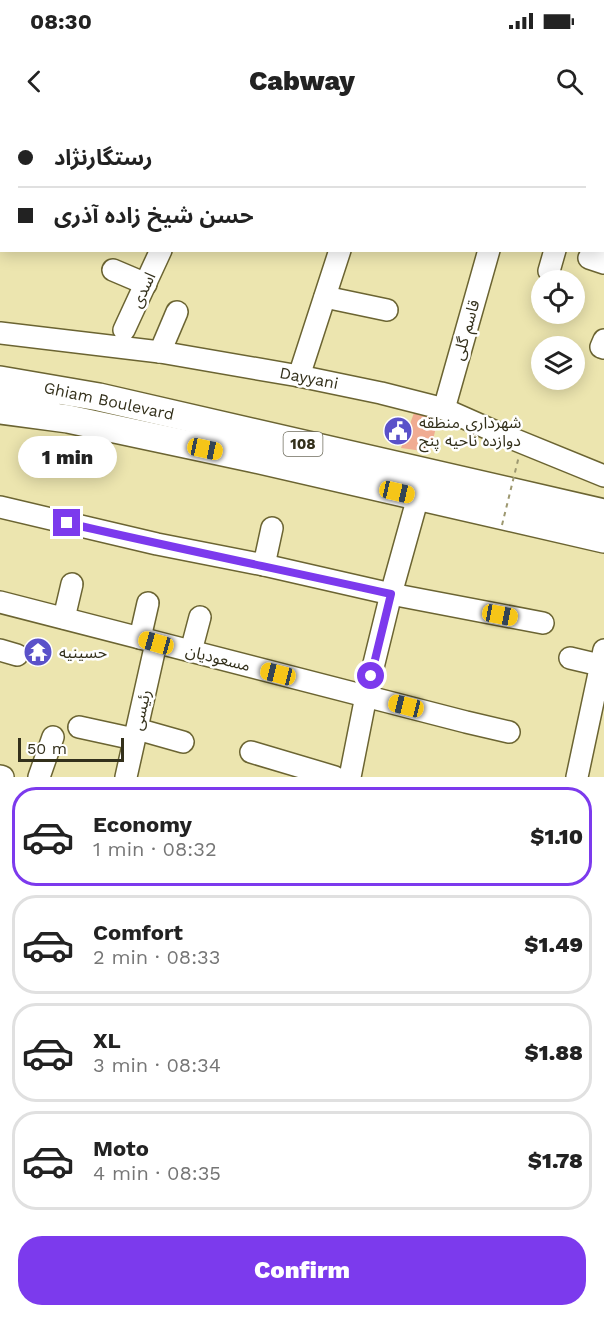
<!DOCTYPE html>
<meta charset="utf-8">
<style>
body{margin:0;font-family:"Work Sans","Noto Sans Arabic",sans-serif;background:#f2f2f2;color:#222;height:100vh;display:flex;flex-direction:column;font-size:22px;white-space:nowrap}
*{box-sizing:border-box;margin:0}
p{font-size:20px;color:#767676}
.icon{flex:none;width:33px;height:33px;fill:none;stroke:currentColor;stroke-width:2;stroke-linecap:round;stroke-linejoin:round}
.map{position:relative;height:657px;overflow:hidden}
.details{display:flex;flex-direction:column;background:#fff;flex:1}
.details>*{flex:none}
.guide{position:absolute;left:0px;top:0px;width:604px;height:132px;box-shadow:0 3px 15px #0003;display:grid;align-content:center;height:132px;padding:0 18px;background:#fff}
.tools{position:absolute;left:531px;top:150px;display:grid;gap:12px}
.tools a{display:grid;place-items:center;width:54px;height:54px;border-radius:50%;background:#fff;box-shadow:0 3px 15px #0003;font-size:30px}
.scale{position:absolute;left:18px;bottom:15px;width:106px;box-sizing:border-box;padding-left:6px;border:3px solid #33301b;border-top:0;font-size:16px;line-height:21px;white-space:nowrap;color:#33301b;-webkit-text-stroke:4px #fff;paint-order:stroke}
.end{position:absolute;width:27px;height:27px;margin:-14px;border:8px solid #7c3aed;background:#fff;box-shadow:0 0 0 3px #fff}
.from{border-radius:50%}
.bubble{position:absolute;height:42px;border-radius:21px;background:#fff;box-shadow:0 3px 15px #0003;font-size:20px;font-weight:800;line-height:42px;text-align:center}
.car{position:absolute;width:18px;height:36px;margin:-18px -9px;border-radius:8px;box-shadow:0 0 4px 2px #0007;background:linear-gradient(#f5c518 24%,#345 0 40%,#f5c518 0 76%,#345 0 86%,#f5c518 0)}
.guide b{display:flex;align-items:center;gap:21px;height:57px;font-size:22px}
.guide b+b{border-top:2px solid #e0e0e0}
.guide i{width:15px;height:15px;background:#222}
ul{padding:10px 0 0;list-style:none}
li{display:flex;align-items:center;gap:18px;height:99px;margin:0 12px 9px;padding:0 6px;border:3px solid #e0e0e0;border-radius:24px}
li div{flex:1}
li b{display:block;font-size:22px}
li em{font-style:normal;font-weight:800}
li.active{border-color:#7c3aed}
li>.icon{width:54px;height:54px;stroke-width:1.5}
.primary-button{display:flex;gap:12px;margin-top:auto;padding:12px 18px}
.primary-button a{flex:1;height:69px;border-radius:24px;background:#7c3aed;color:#fff;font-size:24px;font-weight:800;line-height:69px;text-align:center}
.status{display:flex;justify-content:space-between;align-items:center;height:42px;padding:0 30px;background:#fff;direction:ltr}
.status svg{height:16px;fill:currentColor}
header{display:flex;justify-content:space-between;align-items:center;height:78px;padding:0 18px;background:#fff;font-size:27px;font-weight:800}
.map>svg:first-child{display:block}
.green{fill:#f0ac92}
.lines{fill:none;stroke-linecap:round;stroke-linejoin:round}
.minor-casing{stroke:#6b6432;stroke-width:24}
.major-casing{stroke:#6b6432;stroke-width:30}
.minor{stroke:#fff;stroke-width:21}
.major{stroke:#fff;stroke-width:27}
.path-bridge{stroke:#9d9870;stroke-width:2;stroke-dasharray:4.5 4.5;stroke-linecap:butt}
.route{stroke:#7c3aed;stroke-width:8}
.labels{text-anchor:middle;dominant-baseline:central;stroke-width:5;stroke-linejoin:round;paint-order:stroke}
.shield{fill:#fff;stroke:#706e5f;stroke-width:1.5}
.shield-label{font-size:15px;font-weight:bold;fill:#33301b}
.street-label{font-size:16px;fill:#33301b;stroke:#fff}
.poi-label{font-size:16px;fill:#33301b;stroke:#fff;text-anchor:start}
</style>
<div class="status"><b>08:30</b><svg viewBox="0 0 49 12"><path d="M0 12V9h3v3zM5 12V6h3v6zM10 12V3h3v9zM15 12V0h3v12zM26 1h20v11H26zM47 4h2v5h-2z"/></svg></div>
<header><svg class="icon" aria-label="back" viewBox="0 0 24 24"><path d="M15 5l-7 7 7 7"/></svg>Cabway<svg class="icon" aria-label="search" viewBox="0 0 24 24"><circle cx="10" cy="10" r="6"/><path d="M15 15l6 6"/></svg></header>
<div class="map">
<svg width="604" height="657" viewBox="0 0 604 657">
<rect width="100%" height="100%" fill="#ece5af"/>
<polygon class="green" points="414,293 438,299 430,332 401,328"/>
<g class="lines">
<g class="minor-casing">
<g id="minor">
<polyline points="233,0 238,2"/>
<polyline points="583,0 586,2"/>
<polyline points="382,2 382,0"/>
<polyline points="522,2 523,0"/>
<polyline points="603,9 604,10"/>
<polyline points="603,111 604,111"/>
<polyline points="589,138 604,143"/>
<polyline points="113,150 146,164"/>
<polyline points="549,151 555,130"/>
<polyline points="325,177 387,190"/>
<polyline points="124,210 161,130"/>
<polyline points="0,213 160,232 299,256 381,273 444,289 496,312 604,356"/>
<polyline points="604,220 601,227 604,228"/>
<polyline points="160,232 177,192"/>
<polyline points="299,256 340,130"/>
<polyline points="0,275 49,285"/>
<polyline points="444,289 489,130"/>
<polyline points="0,387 157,424 264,445 391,474 543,503"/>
<polyline points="264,445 272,408"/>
<polyline points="0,482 466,602 509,612"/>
<polyline points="64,498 72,464"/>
<polyline points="140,518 148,483"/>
<polyline points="0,530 17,535"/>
<polyline points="191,531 200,497"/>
<polyline points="570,538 604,546"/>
<polyline points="79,607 134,619"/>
<polyline points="137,609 183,622"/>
<polyline points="251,632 335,657"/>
<polyline points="0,656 3,657"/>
<polyline points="39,657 53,617"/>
<polyline points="126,657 156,523"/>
<polyline points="350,657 366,576 391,474 418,377"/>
<polyline points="577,657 604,530"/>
</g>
</g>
<g class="major-casing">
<g id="major">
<polyline points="0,260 99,277 604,393"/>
<polyline points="0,290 68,299 251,338 604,419"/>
</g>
</g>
<use href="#minor" class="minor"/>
<use href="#major" class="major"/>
<polyline class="path-bridge" points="502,405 519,336"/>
</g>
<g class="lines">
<path class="route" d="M67 403C175 428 283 450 391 474L371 556"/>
</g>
<defs>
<g id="civic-disc" transform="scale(1.5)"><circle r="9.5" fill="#5a51c9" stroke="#fff"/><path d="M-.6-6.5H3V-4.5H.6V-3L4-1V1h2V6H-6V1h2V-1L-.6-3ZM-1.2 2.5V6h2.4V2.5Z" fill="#fff"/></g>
<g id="temple-disc" transform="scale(1.5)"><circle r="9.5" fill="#5a51c9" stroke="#fff"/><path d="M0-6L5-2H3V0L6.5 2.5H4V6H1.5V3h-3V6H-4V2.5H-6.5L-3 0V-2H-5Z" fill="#fff"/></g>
</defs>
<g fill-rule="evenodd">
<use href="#civic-disc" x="398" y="311"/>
<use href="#temple-disc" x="38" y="532"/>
</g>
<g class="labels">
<rect class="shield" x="283.5" y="312" width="39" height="24" rx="4.5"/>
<g class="shield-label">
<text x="303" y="324">108</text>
</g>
<g class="street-label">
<text transform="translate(143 170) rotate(-65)">اسدی</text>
<text transform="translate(466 210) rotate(-74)">قاسم گلی</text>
<text transform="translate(309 258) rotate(11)">Dayyani</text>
<text transform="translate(109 281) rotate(12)">Ghiam Boulevard</text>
<text transform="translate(218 538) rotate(14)">مسعودیان</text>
<text transform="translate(141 590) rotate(-78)">رئیسی</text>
</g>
<g class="poi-label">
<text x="419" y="302">شهرداری منطقه<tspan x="419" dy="18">دوازده ناحیه پنج</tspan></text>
<text x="59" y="532">حسینیه</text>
</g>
</g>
</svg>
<div class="tools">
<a><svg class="icon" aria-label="locate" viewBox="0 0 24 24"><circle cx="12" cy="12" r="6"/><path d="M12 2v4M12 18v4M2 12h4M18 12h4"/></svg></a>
<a><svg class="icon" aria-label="layers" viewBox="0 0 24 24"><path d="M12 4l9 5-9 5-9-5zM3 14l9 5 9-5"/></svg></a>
</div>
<div class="scale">50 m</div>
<i class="end from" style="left:371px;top:556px"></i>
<i class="end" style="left:67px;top:403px"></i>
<div class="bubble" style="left:18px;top:316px;width:99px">1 min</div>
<i class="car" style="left:205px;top:329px;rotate:102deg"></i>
<i class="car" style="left:397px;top:372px;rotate:103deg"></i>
<i class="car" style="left:500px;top:495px;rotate:101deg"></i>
<i class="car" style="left:156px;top:523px;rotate:286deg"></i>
<i class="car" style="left:278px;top:554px;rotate:284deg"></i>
<i class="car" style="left:406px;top:586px;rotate:284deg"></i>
<div class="guide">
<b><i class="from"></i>رستگارنژاد</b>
<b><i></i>حسن شیخ زاده آذری</b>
</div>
</div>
<section class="details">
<ul>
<li class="active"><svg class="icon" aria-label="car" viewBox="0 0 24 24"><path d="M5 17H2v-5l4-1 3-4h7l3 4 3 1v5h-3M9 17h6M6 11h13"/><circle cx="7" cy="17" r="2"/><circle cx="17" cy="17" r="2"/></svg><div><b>Economy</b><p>1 min · 08:32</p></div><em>$1.10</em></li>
<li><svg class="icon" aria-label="car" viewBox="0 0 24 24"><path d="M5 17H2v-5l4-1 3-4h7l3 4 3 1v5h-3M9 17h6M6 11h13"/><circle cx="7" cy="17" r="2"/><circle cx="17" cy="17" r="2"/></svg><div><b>Comfort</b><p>2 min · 08:33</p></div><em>$1.49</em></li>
<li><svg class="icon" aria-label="car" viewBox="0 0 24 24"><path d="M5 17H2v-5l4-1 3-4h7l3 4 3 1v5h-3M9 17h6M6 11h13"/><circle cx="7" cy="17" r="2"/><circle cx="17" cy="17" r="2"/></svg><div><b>XL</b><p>3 min · 08:34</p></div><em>$1.88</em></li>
<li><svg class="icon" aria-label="car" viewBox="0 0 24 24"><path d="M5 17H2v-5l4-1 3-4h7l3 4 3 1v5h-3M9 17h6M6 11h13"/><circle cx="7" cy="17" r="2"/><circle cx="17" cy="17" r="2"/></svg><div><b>Moto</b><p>4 min · 08:35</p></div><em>$1.78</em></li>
</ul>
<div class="primary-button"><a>Confirm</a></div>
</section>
